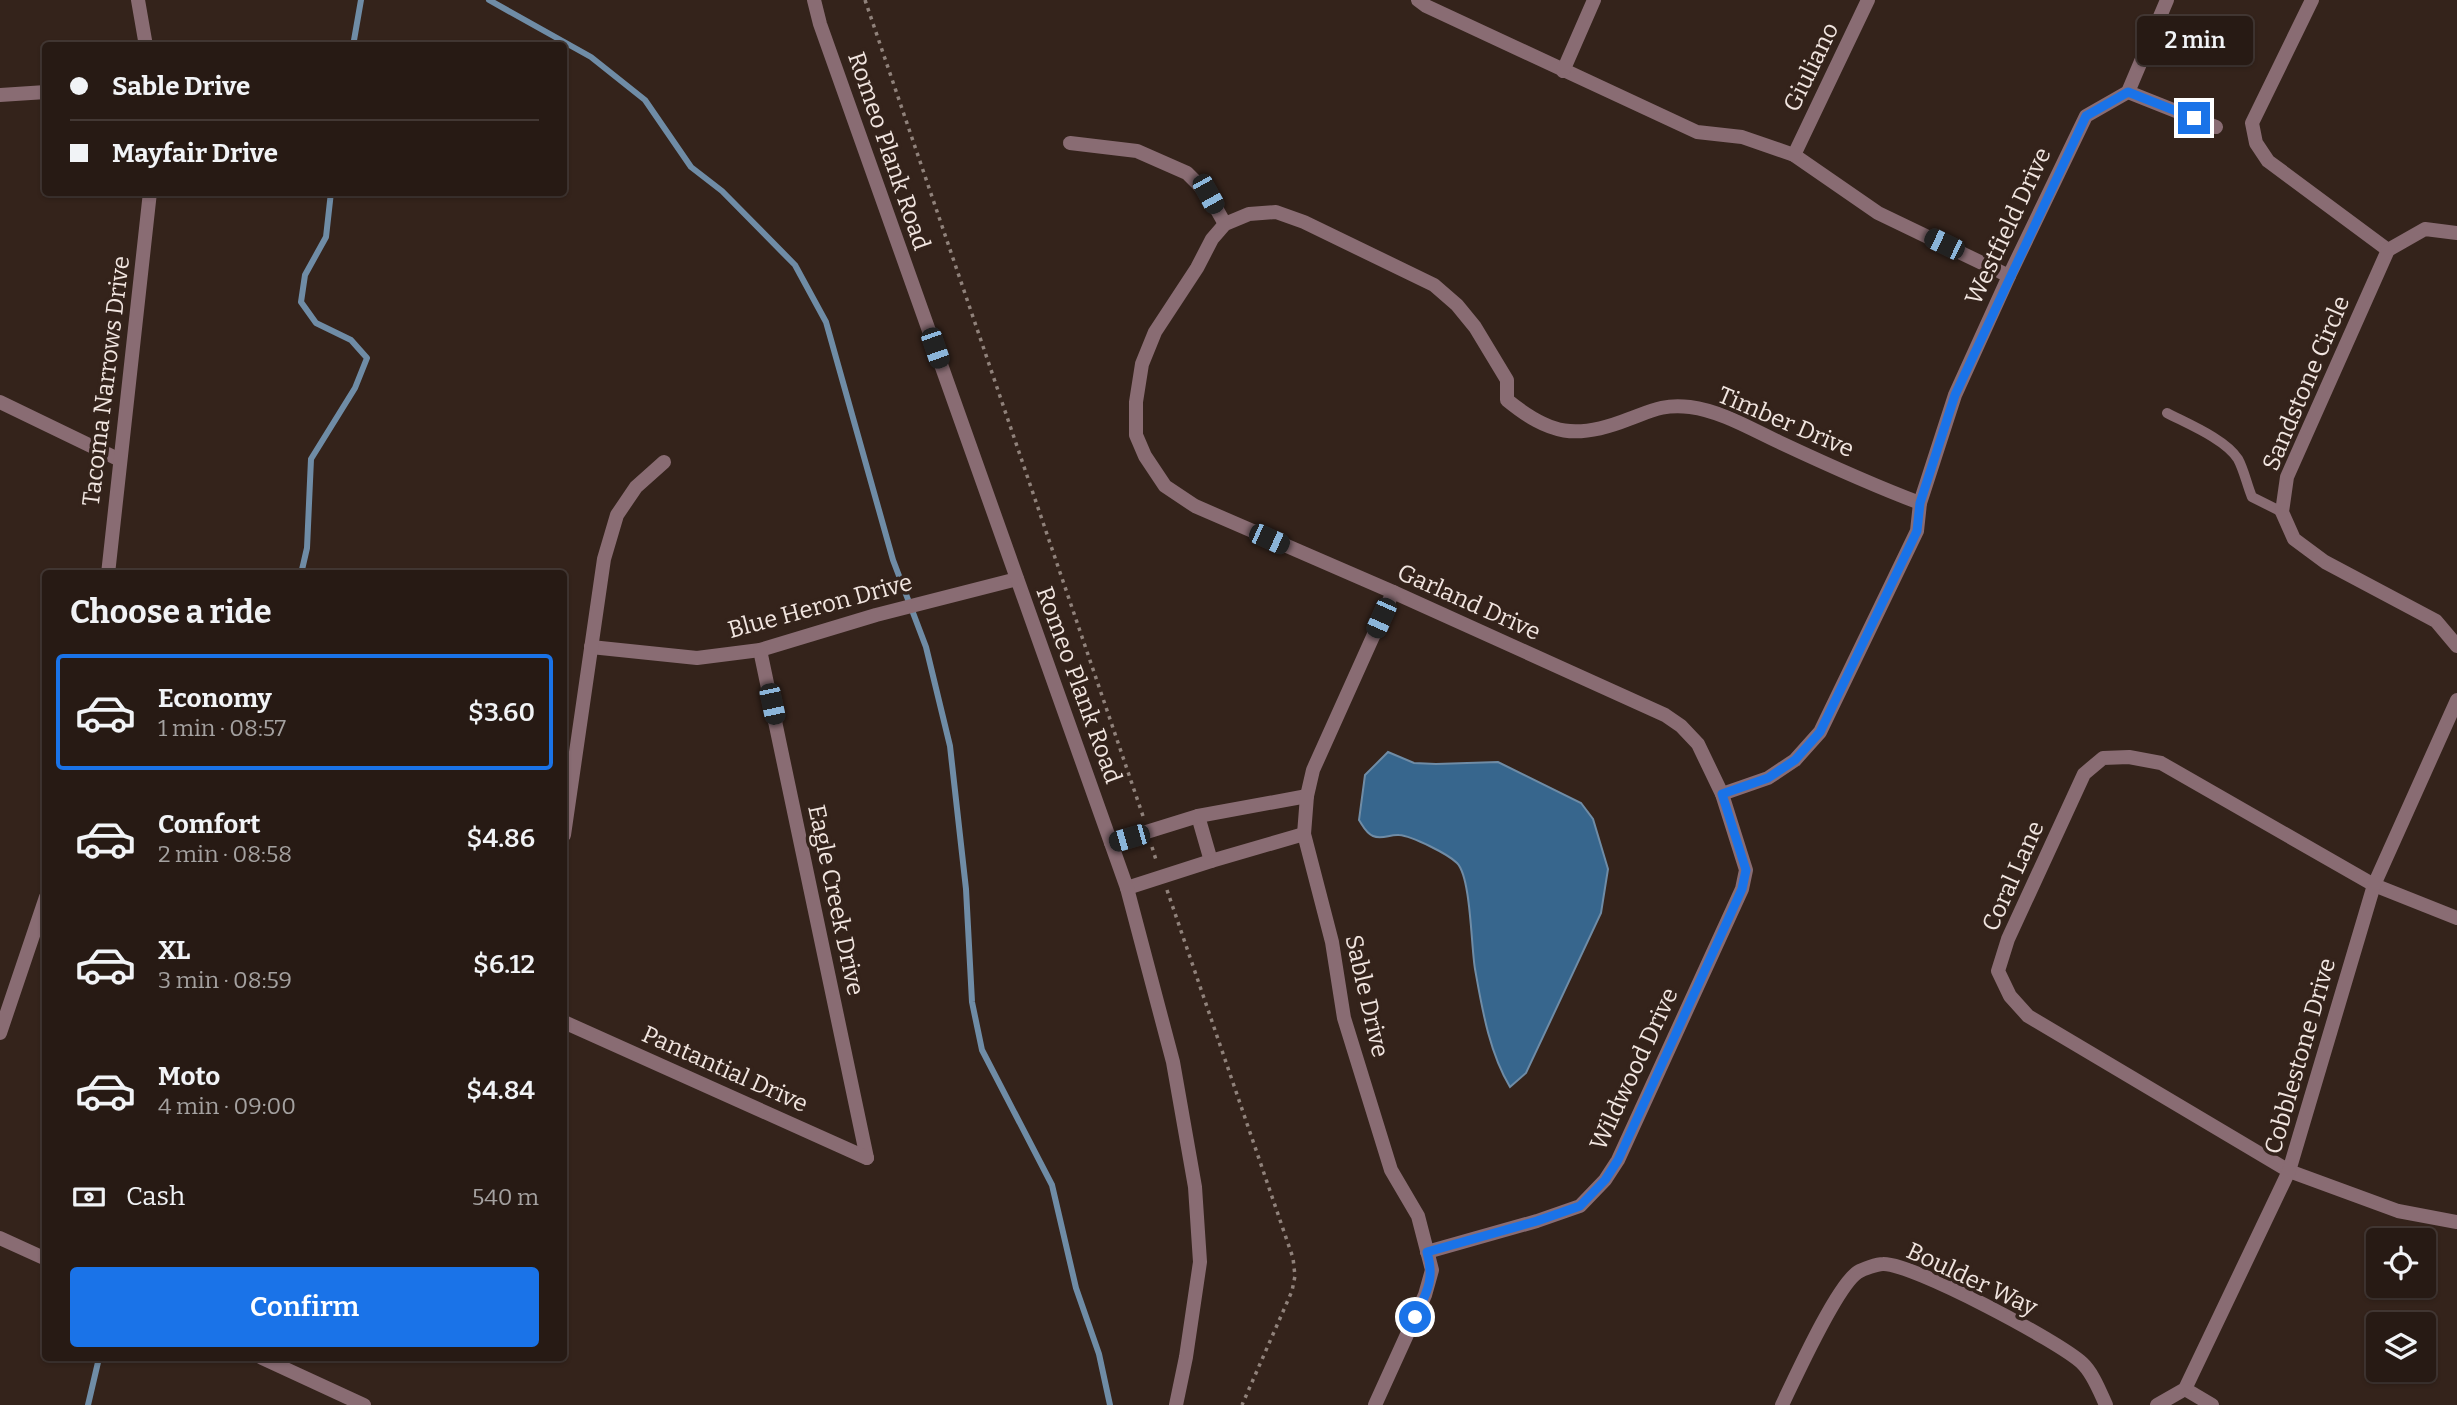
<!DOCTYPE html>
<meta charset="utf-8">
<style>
body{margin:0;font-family:Bitter,serif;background:#332722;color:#f1f3f6;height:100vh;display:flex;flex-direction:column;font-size:26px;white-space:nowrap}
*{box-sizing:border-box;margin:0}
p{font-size:23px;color:#a4a1a0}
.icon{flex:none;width:38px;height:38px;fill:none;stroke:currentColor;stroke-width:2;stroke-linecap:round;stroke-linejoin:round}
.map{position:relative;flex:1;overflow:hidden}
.sheet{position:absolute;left:42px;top:570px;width:525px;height:791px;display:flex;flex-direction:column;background:#271a14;border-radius:7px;box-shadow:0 2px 5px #0004,0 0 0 2px #433834}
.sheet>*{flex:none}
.guide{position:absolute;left:42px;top:42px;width:525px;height:154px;border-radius:7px;box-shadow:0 2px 5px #0004,0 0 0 2px #433834;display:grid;align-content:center;height:154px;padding:0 28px;background:#271a14}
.buttons{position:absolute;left:2366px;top:1228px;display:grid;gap:14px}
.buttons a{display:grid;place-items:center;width:70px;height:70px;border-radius:7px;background:#271a14;box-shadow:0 2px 5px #0004,0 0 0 2px #433834;font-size:35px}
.end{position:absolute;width:32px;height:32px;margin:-16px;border:9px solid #1a73e8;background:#fff;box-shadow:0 0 0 4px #fff}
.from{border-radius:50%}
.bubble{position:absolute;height:49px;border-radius:7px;background:#271a14;box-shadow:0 2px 5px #0004,0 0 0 2px #433834;font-size:23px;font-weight:600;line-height:49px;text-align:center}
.car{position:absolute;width:21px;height:42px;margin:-21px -10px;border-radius:9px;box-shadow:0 0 5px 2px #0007;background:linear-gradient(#222 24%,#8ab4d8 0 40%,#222 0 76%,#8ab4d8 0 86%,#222 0)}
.guide b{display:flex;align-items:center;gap:24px;height:66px;font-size:26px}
.guide b+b{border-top:2px solid #433834}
.guide i{width:18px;height:18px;background:#f1f3f6}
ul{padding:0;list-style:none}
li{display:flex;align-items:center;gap:21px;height:116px;margin:0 14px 10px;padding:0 14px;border:4px solid transparent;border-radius:7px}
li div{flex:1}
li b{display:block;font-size:26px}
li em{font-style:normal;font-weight:600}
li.on{border-color:#1a73e8}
li>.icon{width:63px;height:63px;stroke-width:1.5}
h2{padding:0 28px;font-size:32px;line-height:84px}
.pay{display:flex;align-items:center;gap:18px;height:77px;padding:0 28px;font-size:26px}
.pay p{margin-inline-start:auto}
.action{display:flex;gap:14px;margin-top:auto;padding:14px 28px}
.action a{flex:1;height:80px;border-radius:7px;background:#1a73e8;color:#fff;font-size:28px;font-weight:600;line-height:80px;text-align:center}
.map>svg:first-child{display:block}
.water{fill:#37668d;stroke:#6f8ca6;stroke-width:2}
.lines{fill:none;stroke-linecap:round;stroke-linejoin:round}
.stream{stroke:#6f8ca6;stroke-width:6}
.path{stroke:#90827b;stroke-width:3.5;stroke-dasharray:3.5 5;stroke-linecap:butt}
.service{stroke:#896c73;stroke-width:10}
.minor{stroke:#896c73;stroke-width:14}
.tertiary{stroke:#896c73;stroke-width:14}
.route{stroke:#1a73e8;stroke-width:9}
.labels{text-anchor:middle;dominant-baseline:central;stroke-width:7;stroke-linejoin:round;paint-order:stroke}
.street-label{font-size:24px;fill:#f1e5e0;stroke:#34231b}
</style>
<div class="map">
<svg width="2457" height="1405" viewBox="0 0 2457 1405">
<rect width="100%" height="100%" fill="#34231b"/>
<path class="water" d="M1388 752 1414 763 1436 764 1498 762 1581 803 1593 819 1608 869 1601 913 1526 1073 1510 1087C1489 1052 1482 1008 1475 969 1471 946 1471 877 1457 863 1448 854 1412 836 1399 835 1390 834 1382 840 1373 836 1366 833 1363 826 1359 820L1365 775Z"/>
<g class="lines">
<g class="stream">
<polyline points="489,0 591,57 645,100 691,167 722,191 795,265 826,322 893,560 926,647 950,746 966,889 972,1002 982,1050 1052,1185 1076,1288 1099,1354 1110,1405"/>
<polyline points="353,46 361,0"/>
<polyline points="301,574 307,548 311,459 355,388 367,358 351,340 316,323 301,302 305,275 326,237 331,192"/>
<polyline points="88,1405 99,1358"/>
</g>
<g class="path">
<polyline points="865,0 1143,816"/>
<polyline points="1152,847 1157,863"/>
<polyline points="1167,890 1293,1258 1295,1276 1292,1291 1242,1405"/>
</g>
<path class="service" d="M2167 413C2188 424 2225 439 2238 459 2244 470 2247 485 2252 497L2282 512"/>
<g class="minor">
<polyline points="138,0 146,46"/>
<polyline points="1418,0 1426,6 1697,132 1742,137 1794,155 1878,213 2009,276"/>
<polyline points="2312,0 2252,123 2256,143 2268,161 2388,250"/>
<polyline points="1563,71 1594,0"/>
<polyline points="2128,92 2216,127"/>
<polyline points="0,95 46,92"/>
<polyline points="1070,143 1137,151 1187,173 1208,194 1225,224"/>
<polyline points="1794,155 1868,0"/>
<polyline points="2457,233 2425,229 2388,250 2287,477 2282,512 2294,539 2325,562 2436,621 2457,646"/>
<polyline points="0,402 120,460"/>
<polyline points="108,574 150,192"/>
<polyline points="591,647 697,658 760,650 876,615 1017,579"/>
<polyline points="760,650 867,1158"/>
<polyline points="1722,794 1768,778 1795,760 1820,732 1917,531 1920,503 1955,395 2009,276 2086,116 2128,92 2167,0"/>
<polyline points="1198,816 1211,861"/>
<polyline points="564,835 604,559 617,515 636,487 664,462"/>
<polyline points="1111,843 1198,816 1307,796"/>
<polyline points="1127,888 1211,861 1304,834"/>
<polyline points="2457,918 2374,885 2161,763 2129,757 2103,758 2084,774 2008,939 1998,971 2010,996 2028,1016 2289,1171 2398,1211 2457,1222"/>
<polyline points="564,1022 867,1158"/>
<polyline points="0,1033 46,897"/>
<path d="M1427 1252 1537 1221 1580 1206 1605 1180 1618 1160 1742 889 1746 870 1722 794 1698 744 1681 726 1665 715 1393 592 1195 506 1165 486 1145 456 1136 435V402L1142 364 1155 332 1197 268 1212 239 1225 224 1249 214 1276 212 1304 222 1434 285 1457 305 1475 327 1507 380V400C1550 435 1576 440 1629 419 1653 410 1664 404 1690 407 1721 411 1751 429 1779 442 1826 464 1872 485 1920 503"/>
<polyline points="2185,1389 2212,1405"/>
<polyline points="1375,1405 1425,1295 1432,1270 1418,1216 1391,1170 1344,1018 1332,942 1304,834 1307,796 1313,770 1393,592"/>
<path d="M1782 1405C1795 1378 1837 1285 1858 1272 1863 1269 1877 1264 1883 1264 1912 1263 2060 1342 2082 1363 2093 1373 2100 1392 2106 1405"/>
<polyline points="2157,1405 2185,1389 2289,1171 2374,885 2457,700"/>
</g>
<g class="tertiary">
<polyline points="814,0 820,24 1127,888 1173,1062 1195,1187 1200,1262 1186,1357 1176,1405"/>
<polyline points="0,1238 46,1259"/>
<polyline points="262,1358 364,1405"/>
</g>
</g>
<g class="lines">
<path class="route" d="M1415 1317C1427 1292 1435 1280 1427 1252L1537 1221 1580 1206 1605 1180 1618 1160 1742 889 1746 870 1722 794 1768 778 1795 760 1820 732 1917 531 1920 503 1955 395 2086 116 2128 92 2194 118"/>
</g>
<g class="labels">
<g class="street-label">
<text transform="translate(1811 67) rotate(-64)">Giuliano</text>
<text transform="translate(889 151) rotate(71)">Romeo Plank Road</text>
<text transform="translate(2008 226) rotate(-65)">Westfield Drive</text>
<text transform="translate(106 381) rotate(-83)">Tacoma Narrows Drive</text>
<text transform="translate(2306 383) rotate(-67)">Sandstone Circle</text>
<text transform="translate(1786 422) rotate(23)">Timber Drive</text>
<text transform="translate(1469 602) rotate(24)">Garland Drive</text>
<text transform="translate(820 606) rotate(-15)">Blue Heron Drive</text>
<text transform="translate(1079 685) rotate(70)">Romeo Plank Road</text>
<text transform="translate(2013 876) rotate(-66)">Coral Lane</text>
<text transform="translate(836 900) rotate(78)">Eagle Creek Drive</text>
<text transform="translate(1367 996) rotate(77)">Sable Drive</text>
<text transform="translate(2300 1056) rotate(-74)">Cobblestone Drive</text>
<text transform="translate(725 1069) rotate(24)">Pantantial Drive</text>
<text transform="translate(1634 1069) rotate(-65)">Wildwood Drive</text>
<text transform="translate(1972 1279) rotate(25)">Boulder Way</text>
</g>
</g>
</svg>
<div class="buttons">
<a><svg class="icon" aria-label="locate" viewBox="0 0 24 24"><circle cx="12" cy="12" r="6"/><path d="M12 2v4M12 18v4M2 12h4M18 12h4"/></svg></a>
<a><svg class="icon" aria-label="layers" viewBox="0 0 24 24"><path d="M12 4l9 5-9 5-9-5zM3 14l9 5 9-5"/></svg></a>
</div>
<i class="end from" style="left:1415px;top:1317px"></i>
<i class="end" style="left:2194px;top:118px"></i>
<div class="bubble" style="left:2137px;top:16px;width:116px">2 min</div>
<i class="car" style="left:1208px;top:194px;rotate:151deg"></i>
<i class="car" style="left:1944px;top:244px;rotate:296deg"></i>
<i class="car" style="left:935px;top:348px;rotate:161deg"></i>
<i class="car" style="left:1269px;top:539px;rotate:114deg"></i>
<i class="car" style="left:1381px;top:618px;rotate:204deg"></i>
<i class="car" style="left:772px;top:704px;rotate:168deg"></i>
<i class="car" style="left:1129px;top:838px;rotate:254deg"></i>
<div class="guide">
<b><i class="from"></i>Sable Drive</b>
<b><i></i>Mayfair Drive</b>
</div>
<section class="sheet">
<h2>Choose a ride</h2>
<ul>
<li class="on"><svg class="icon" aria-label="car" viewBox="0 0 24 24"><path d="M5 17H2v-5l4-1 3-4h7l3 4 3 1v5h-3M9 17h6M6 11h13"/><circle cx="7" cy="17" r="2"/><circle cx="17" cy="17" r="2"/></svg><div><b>Economy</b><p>1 min · 08:57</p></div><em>$3.60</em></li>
<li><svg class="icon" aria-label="car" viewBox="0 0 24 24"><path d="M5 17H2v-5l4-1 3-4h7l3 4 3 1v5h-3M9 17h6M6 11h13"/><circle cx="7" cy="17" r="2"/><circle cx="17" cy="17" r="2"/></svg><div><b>Comfort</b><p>2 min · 08:58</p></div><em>$4.86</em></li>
<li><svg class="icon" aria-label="car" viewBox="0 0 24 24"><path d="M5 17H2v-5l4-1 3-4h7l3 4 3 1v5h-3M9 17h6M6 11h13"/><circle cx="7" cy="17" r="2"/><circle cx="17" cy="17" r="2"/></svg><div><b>XL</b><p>3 min · 08:59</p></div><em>$6.12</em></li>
<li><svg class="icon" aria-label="car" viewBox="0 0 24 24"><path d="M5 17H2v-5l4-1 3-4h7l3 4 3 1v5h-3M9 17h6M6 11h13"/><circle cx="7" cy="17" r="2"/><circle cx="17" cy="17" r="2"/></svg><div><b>Moto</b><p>4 min · 09:00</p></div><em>$4.84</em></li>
</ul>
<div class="pay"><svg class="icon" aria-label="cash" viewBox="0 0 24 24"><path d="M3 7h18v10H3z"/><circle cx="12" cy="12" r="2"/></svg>Cash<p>540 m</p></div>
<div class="action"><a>Confirm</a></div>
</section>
</div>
